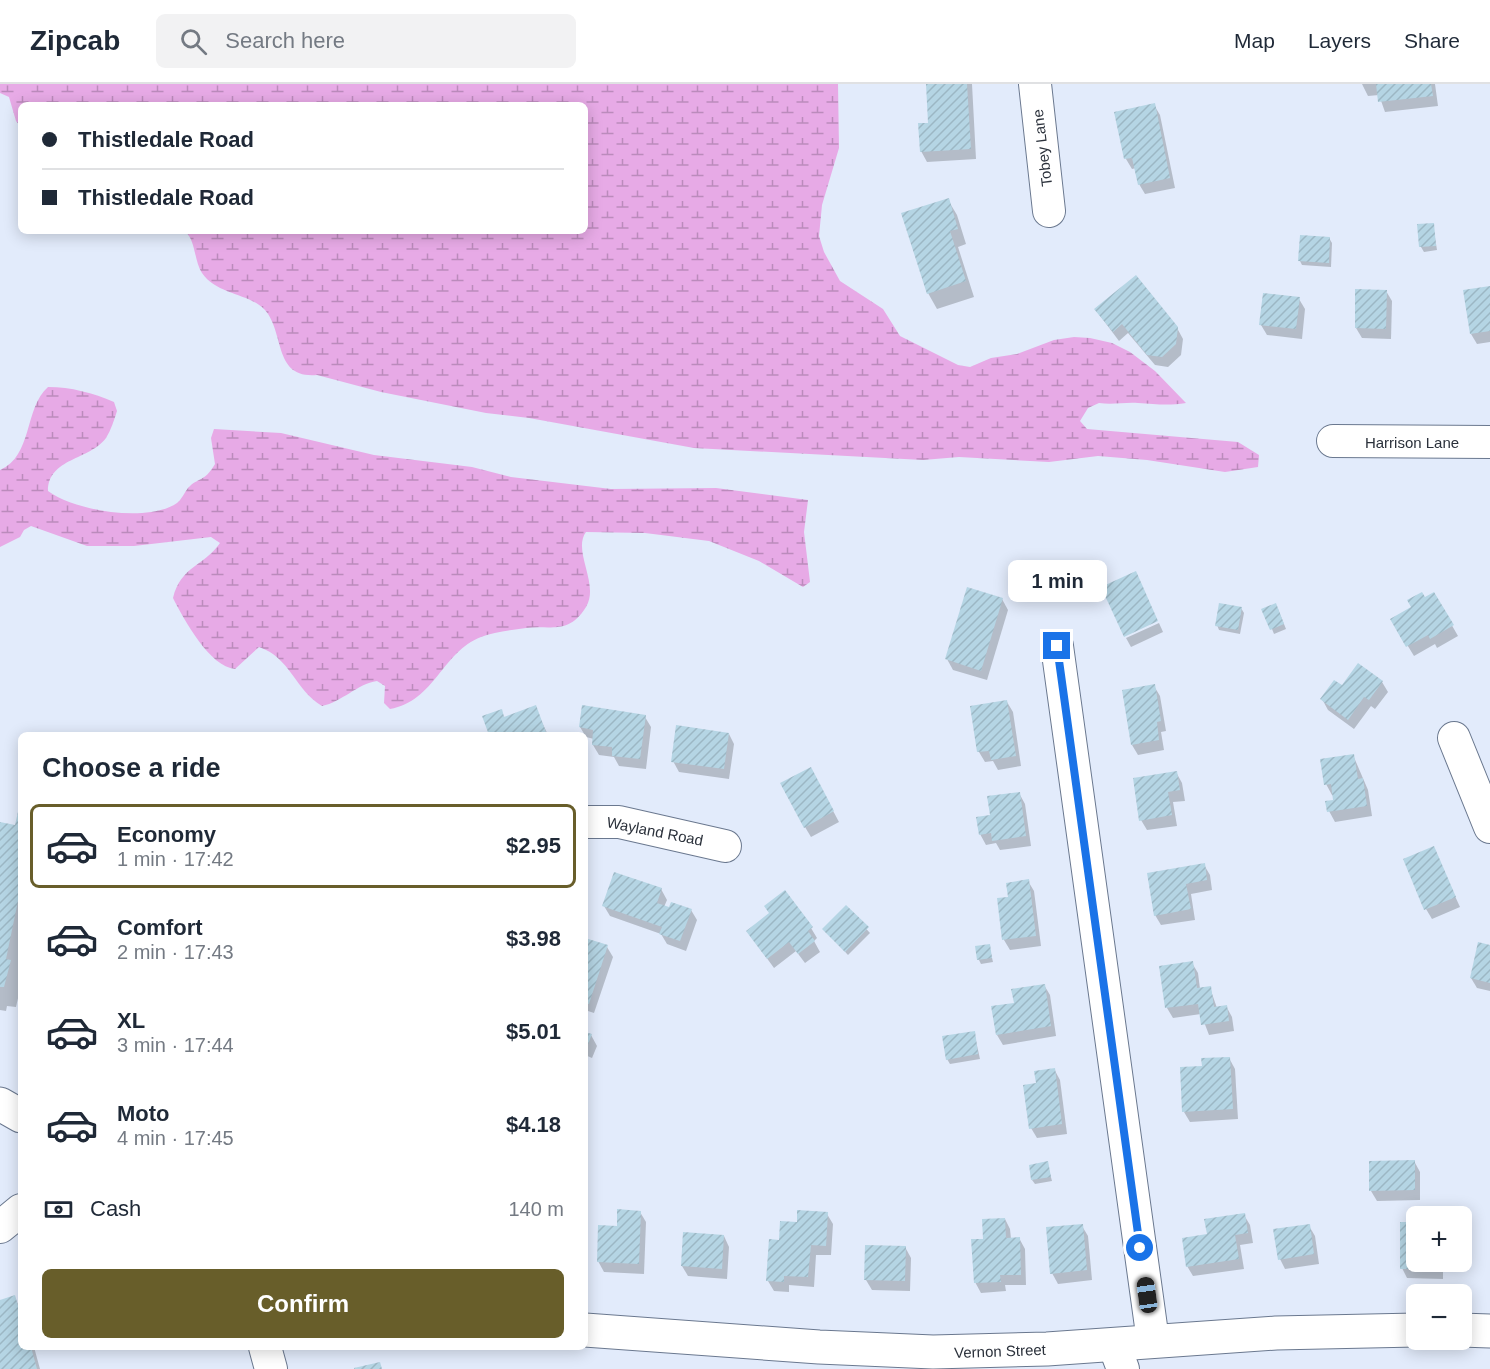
<!DOCTYPE html>
<meta charset="utf-8">
<style>
body{margin:0;font-family:Helvetica,sans-serif;background:#f2f2f3;color:#1f2937;height:100vh;display:flex;flex-direction:column;font-size:22px;white-space:nowrap}
*{box-sizing:border-box;margin:0}
p{font-size:20px;color:#747a83}
.icon{flex:none;width:33px;height:33px;fill:none;stroke:currentColor;stroke-width:2;stroke-linecap:round;stroke-linejoin:round}
.map{position:relative;flex:1;overflow:hidden}
.side{position:absolute;left:18px;top:648px;width:570px;height:618px;display:flex;flex-direction:column;background:#fff;border-radius:9px;box-shadow:0 3px 15px #0003}
.side>*{flex:none}
.guide{position:absolute;left:18px;top:18px;width:570px;height:132px;border-radius:9px;box-shadow:0 3px 15px #0003;display:grid;align-content:center;height:132px;padding:0 24px;background:#fff}
.controls{position:absolute;left:1406px;top:1122px;display:grid;gap:12px}
.controls a{display:grid;place-items:center;width:66px;height:66px;border-radius:9px;background:#fff;box-shadow:0 3px 15px #0003;font-size:30px}
.end{position:absolute;width:27px;height:27px;margin:-14px;border:8px solid #1a73e8;background:#fff;box-shadow:0 0 0 3px #fff}
.from{border-radius:50%}
.bubble{position:absolute;height:42px;border-radius:9px;background:#fff;box-shadow:0 3px 15px #0003;font-size:20px;font-weight:800;line-height:42px;text-align:center}
.car{position:absolute;width:18px;height:36px;margin:-18px -9px;border-radius:8px;box-shadow:0 0 4px 2px #0007;background:linear-gradient(#222 24%,#8ab4d8 0 40%,#222 0 76%,#8ab4d8 0 86%,#222 0)}
.guide b{display:flex;align-items:center;gap:21px;height:57px;font-size:22px}
.guide b+b{border-top:2px solid #e0e1e3}
.guide i{width:15px;height:15px;background:#1f2937}
ul{padding:0;list-style:none}
li{display:flex;align-items:center;gap:18px;height:84px;margin:0 12px 9px;padding:0 12px;border:3px solid transparent;border-radius:9px}
li div{flex:1}
li b{display:block;font-size:22px}
li em{font-style:normal;font-weight:800}
li.on{border-color:#685e2a}
li>.icon{width:54px;height:54px;stroke-width:1.5}
h2{padding:0 24px;font-size:27px;line-height:72px}
.pay{display:flex;align-items:center;gap:15px;height:66px;padding:0 24px;font-size:22px}
.pay p{margin-inline-start:auto}
.button{display:flex;gap:12px;margin-top:auto;padding:12px 24px}
.button a{flex:1;height:69px;border-radius:9px;background:#685e2a;color:#fff;font-size:24px;font-weight:800;line-height:69px;text-align:center}
header{display:flex;align-items:center;gap:36px;box-sizing:border-box;height:84px;padding:0 30px;background:#fff;border-bottom:2px solid #e0e1e3}
header strong{font-size:28px}
nav{display:flex;gap:33px;margin-inline-start:auto;font-size:21px}
.search{width:420px;height:54px;background:#f2f2f3;display:flex;align-items:center;gap:15px;box-sizing:border-box;padding:0 21px;border-radius:9px;color:#747a83;font-size:22px}
.map>svg:first-child{display:block}
.wetland{fill:url(#wetland-marsh)}
.shadow{fill:#0003}
.building{fill:url(#building-hatch)}
.lines{fill:none;stroke-linecap:round;stroke-linejoin:round}
.minor-casing{stroke:#6a788f;stroke-width:34}
.secondary-casing{stroke:#6a788f;stroke-width:35}
.minor{stroke:#fff;stroke-width:32}
.secondary{stroke:#fff;stroke-width:33}
.route{stroke:#1a73e8;stroke-width:8}
.labels{text-anchor:middle;dominant-baseline:central;stroke-width:4.5;stroke-linejoin:round;paint-order:stroke}
.street-label{font-size:15px;fill:#2b313b;stroke:#fff}
</style>
<header>
<strong>Zipcab</strong>
<div class="search"><svg class="icon" aria-label="search" viewBox="0 0 24 24"><circle cx="10" cy="10" r="6"/><path d="M15 15l6 6"/></svg>Search here</div>
<nav><a>Map</a><a>Layers</a><a>Share</a></nav>
</header>
<div class="map">
<svg width="1490" height="1285" viewBox="0 0 1490 1285">
<defs>
<pattern id="wetland-marsh" width="20" height="14" patternUnits="userSpaceOnUse" patternTransform="scale(1.5)"><rect width="20" height="14" fill="#e7aae6"/><path d="M1 5h8M5 5V1M11 12h8M15 12V8" fill="none" stroke="#bb8bbc"/></pattern>
<pattern id="building-hatch" width="6" height="6" patternUnits="userSpaceOnUse" patternTransform="scale(1.5)"><rect width="6" height="6" fill="#b5d5e4"/><path d="M-1 1l2-2M0 6l6-6M5 7l2-2" fill="none" stroke="#9cb7c4"/></pattern>
</defs>
<rect width="100%" height="100%" fill="#e2ebfb"/>
<g class="wetland">
<path d="M0 0H838L839 64 822 121 819 152 824 168 840 197 883 225 900 252 958 281 970 283 991 274 1017 270 1054 256 1074 253 1090 254 1112 259 1130 268 1155 287 1186 319C1168 322 1155 320 1138 319 1125 318 1113 321 1099 319L1088 324 1080 337 1087 345 1238 358 1259 371 1258 383 1225 388 1147 376 1098 372 1049 378 959 373 923 376 694 364 529 334 486 329 381 308 317 291C273 295 285 249 265 226 249 209 217 211 202 189 194 177 196 157 185 147H585V21H21V43L16 37 9 13 0 9Z"/>
<path d="M48 303C71 303 93 309 114 318L117 327C114 336 111 346 106 354 90 376 48 374 48 407 75 427 148 439 177 419 182 415 184 409 188 404 198 393 204 399 215 380L211 354 214 345 281 349 374 371 472 383 511 393 611 405 716 404 808 416 804 448 810 498 803 503 759 477 709 457 645 449 586 448C572 467 600 500 586 523 569 551 550 541 526 544 511 546 494 548 481 553 442 568 435 617 390 625L384 619 385 602 377 597C357 600 342 618 322 622 295 606 290 573 259 563L235 585C210 583 184 536 173 514 181 482 203 483 220 459L211 453 134 462H87L31 442 24 446 20 453 0 463V386C33 372 24 324 48 303Z"/>
</g>
<g class="shadow">
<polygon points="927,0 972,0 976,75 927,78 921,67 930,40"/>
<polygon points="1362,0 1435,0 1438,22 1385,28 1379,11 1368,12"/>
<polygon points="1154,21 1160,31 1175,104 1145,110 1139,100 1136,84 1132,85 1126,75 1116,29"/>
<polygon points="948,116 957,131 966,160 958,163 974,213 937,225 928,209"/>
<polygon points="1433,141 1437,166 1424,168 1421,163"/>
<polygon points="1329,154 1332,159 1331,183 1302,181 1300,177"/>
<polygon points="1490,204 1490,258 1477,260 1471,250"/>
<polygon points="1386,207 1392,217 1391,255 1362,254 1356,244"/>
<polygon points="1299,215 1305,225 1302,255 1267,251 1261,241"/>
<polygon points="1095,225 1177,244 1183,255 1181,271 1168,283 1155,281 1128,249 1119,257"/>
<polygon points="1434,510 1458,552 1437,564 1435,560 1414,572 1392,536"/>
<polygon points="1002,515 1008,526 987,596 953,586 947,575"/>
<polygon points="1241,524 1244,529 1240,550 1219,546 1217,541"/>
<polygon points="1278,525 1286,545 1274,550 1272,545"/>
<polygon points="1159,539 1163,548 1131,563 1126,554"/>
<polygon points="1382,598 1388,608 1375,625 1371,622 1354,645 1328,626 1322,615 1342,603"/>
<polygon points="1154,602 1160,612 1166,647 1161,648 1164,666 1138,671 1132,661"/>
<polygon points="1007,618 1013,628 1021,682 998,686 993,677 985,678 979,668 972,623"/>
<polygon points="535,623 548,651 490,651 501,627 505,634"/>
<polygon points="645,633 651,643 646,685 619,682 614,673 599,671 593,661 594,655 586,653 580,643"/>
<polygon points="729,650 734,660 729,695 679,688 673,677"/>
<polygon points="1353,671 1368,706 1372,732 1335,738 1329,727 1335,717 1334,710 1332,711 1326,700"/>
<polygon points="1176,688 1182,699 1185,717 1173,718 1177,742 1147,746 1141,736"/>
<polygon points="816,695 839,738 811,753 805,743"/>
<polygon points="1019,709 1025,720 1031,762 1000,766 996,759 986,761 980,750 991,732"/>
<polygon points="21,721 21,877 18,891 21,901 16,923 7,922 6,927 0,926 0,740 16,743"/>
<polygon points="1433,764 1460,823 1432,835 1426,825"/>
<polygon points="1204,781 1210,791 1212,806 1191,810 1195,836 1161,841 1155,831"/>
<polygon points="1028,797 1034,807 1041,862 1010,866 1004,856 998,816 1010,814"/>
<polygon points="661,805 667,816 664,823 691,826 697,836 686,867 667,860 661,850 610,832 604,822"/>
<polygon points="846,823 870,849 848,871 824,845"/>
<polygon points="771,830 811,844 817,854 814,857 820,868 805,879 796,867 774,884 748,848"/>
<polygon points="585,855 607,863 613,873 594,929 585,926"/>
<polygon points="989,861 993,878 981,880 979,876"/>
<polygon points="1490,862 1490,907 1477,904 1471,894"/>
<polygon points="1192,879 1198,889 1200,905 1210,904 1217,924 1226,922 1232,933 1234,947 1209,951 1201,930 1173,934 1167,924 1161,883"/>
<polygon points="1044,901 1050,911 1056,952 1003,961 997,951 1015,920"/>
<polygon points="974,948 980,975 950,980 947,975"/>
<polygon points="585,949 591,951 597,962 592,974 585,971"/>
<polygon points="1229,974 1235,985 1238,1035 1190,1038 1184,1028 1203,983"/>
<polygon points="1054,985 1060,996 1067,1050 1037,1054 1031,1044 1038,1000"/>
<polygon points="1414,1077 1420,1088 1420,1116 1377,1117 1371,1107"/>
<polygon points="1047,1079 1052,1097 1035,1100 1032,1096"/>
<polygon points="640,1128 646,1138 644,1190 604,1188 598,1177 618,1144"/>
<polygon points="827,1130 833,1140 831,1171 816,1171 814,1203 789,1201 789,1208 774,1207 768,1197 781,1157 798,1139"/>
<polygon points="1244,1131 1250,1141 1253,1159 1240,1161 1244,1185 1193,1192 1187,1182 1208,1151"/>
<polygon points="1005,1135 1010,1145 1011,1155 1019,1154 1025,1165 1026,1201 1005,1201 1006,1207 981,1209 975,1198 984,1157"/>
<polygon points="1416,1139 1416,1178 1443,1178 1443,1195 1407,1194 1402,1184"/>
<polygon points="1082,1142 1088,1152 1092,1196 1058,1200 1052,1189"/>
<polygon points="1309,1142 1315,1152 1319,1180 1285,1185 1280,1175"/>
<polygon points="684,1150 724,1152 729,1163 727,1195 688,1192 682,1182"/>
<polygon points="905,1163 911,1174 910,1207 872,1206 866,1196"/>
<polygon points="14,1213 21,1225 21,1263 34,1263 40,1285 0,1285 0,1218"/>
</g>
<g class="building">
<polygon points="926,0 967,0 971,65 920,68 918,39 928,39"/>
<polygon points="1376,0 1431,0 1433,12 1378,18"/>
<polygon points="1155,19 1170,94 1138,101 1132,74 1124,75 1114,28"/>
<polygon points="949,114 958,145 950,147 966,197 927,210 901,129"/>
<polygon points="1434,139 1436,162 1419,163 1417,140"/>
<polygon points="1300,151 1330,153 1329,179 1298,177"/>
<polygon points="1136,191 1178,243 1176,260 1162,273 1147,271 1122,240 1113,248 1094,225"/>
<polygon points="1490,202 1490,247 1470,250 1463,206"/>
<polygon points="1355,205 1387,206 1386,245 1355,244"/>
<polygon points="1263,209 1300,213 1296,245 1259,241"/>
<polygon points="1136,487 1158,537 1124,553 1101,503"/>
<polygon points="967,503 1003,514 981,587 945,575"/>
<polygon points="1422,508 1425,513 1434,508 1454,541 1430,555 1428,551 1406,563 1390,535 1411,523 1407,516"/>
<polygon points="1219,519 1242,523 1238,546 1215,542"/>
<polygon points="1276,519 1284,540 1270,546 1261,525"/>
<polygon points="1358,579 1383,597 1369,616 1364,613 1348,636 1320,615 1334,596 1342,601"/>
<polygon points="1155,600 1161,637 1157,638 1159,656 1131,661 1122,606"/>
<polygon points="1007,616 1016,672 991,676 989,667 977,668 970,622"/>
<polygon points="536,621 547,651 489,651 482,632 502,625 504,633"/>
<polygon points="582,621 646,631 640,675 612,672 612,663 592,661 593,646 579,643"/>
<polygon points="676,641 729,649 724,685 671,678"/>
<polygon points="1354,670 1358,695 1363,694 1367,722 1327,728 1325,717 1333,716 1331,700 1324,701 1320,675"/>
<polygon points="811,683 834,727 804,744 780,699"/>
<polygon points="1177,687 1180,706 1168,708 1172,731 1139,737 1133,694"/>
<polygon points="1020,708 1026,752 992,757 991,749 979,751 976,733 990,731 987,712"/>
<polygon points="20,719 21,817 18,817 6,875 11,876 4,903 0,903 0,738 15,741"/>
<polygon points="1434,762 1456,813 1424,826 1403,775"/>
<polygon points="1205,779 1207,796 1186,800 1191,825 1154,832 1147,789"/>
<polygon points="614,788 662,804 657,819 669,823 671,818 692,825 680,857 659,850 662,843 602,822"/>
<polygon points="1029,795 1036,852 1002,856 997,814 1008,813 1006,799"/>
<polygon points="785,806 813,843 808,847 815,857 798,870 789,858 767,875 746,847 769,829 764,822"/>
<polygon points="846,821 869,843 845,868 822,845"/>
<polygon points="585,854 608,861 589,920 585,919"/>
<polygon points="1478,858 1490,861 1490,899 1470,894"/>
<polygon points="990,860 992,874 977,876 975,862"/>
<polygon points="1193,877 1197,904 1211,902 1214,923 1227,921 1229,937 1201,941 1198,920 1165,924 1159,882"/>
<polygon points="1045,900 1051,942 996,951 991,922 1014,919 1011,905"/>
<polygon points="975,947 978,970 946,976 942,952"/>
<polygon points="585,948 592,950 585,968"/>
<polygon points="1230,973 1233,1025 1182,1028 1180,983 1202,982 1201,974"/>
<polygon points="1055,984 1062,1040 1029,1045 1023,1001 1036,999 1034,987"/>
<polygon points="1415,1076 1415,1106 1369,1107 1369,1077"/>
<polygon points="1048,1077 1051,1093 1031,1096 1029,1081"/>
<polygon points="617,1125 641,1127 639,1180 597,1178 598,1141 617,1142"/>
<polygon points="797,1126 828,1128 826,1162 811,1161 808,1193 784,1192 784,1198 766,1197 769,1155 779,1156 780,1137 797,1138"/>
<polygon points="1245,1129 1248,1149 1235,1151 1239,1175 1186,1183 1182,1154 1207,1150 1204,1135"/>
<polygon points="1005,1134 1006,1154 1020,1153 1021,1191 1000,1191 1001,1198 974,1199 971,1155 983,1155 982,1135"/>
<polygon points="1400,1138 1416,1138 1416,1178 1437,1178 1437,1185 1400,1185"/>
<polygon points="1083,1140 1087,1186 1050,1190 1046,1143"/>
<polygon points="1310,1140 1314,1170 1278,1176 1273,1145"/>
<polygon points="683,1148 724,1151 722,1185 681,1182"/>
<polygon points="865,1161 906,1162 905,1197 864,1196"/>
<polygon points="15,1211 21,1232 21,1263 31,1263 37,1285 0,1285 0,1216"/>
<polygon points="380,1278 382,1285 354,1285 354,1284"/>
</g>
<g class="lines">
<g class="minor-casing">
<g id="minor">
<polyline points="1035,0 1049,127"/>
<polyline points="1333,357 1490,358"/>
<polyline points="1057,562 1153,1257"/>
<polyline points="1454,654 1490,743"/>
<polyline points="585,738 619,738 725,762"/>
<polyline points="0,1143 21,1126"/>
<polyline points="1114,1261 1123,1285"/>
<polyline points="265,1263 271,1285"/>
</g>
</g>
<g class="secondary-casing">
<g id="secondary">
<polyline points="0,1020 21,1032"/>
<polyline points="585,1246 819,1263 933,1268 1047,1265 1276,1249 1416,1246"/>
<polyline points="1461,1246 1490,1247"/>
</g>
</g>
<use href="#minor" class="minor"/>
<use href="#secondary" class="secondary"/>
</g>
<g class="lines">
<polyline class="route" points="1057,562 1140,1164"/>
</g>
<g class="labels">
<g class="street-label">
<text transform="translate(1042 64) rotate(-97)">Tobey Lane</text>
<text x="1412" y="358">Harrison Lane</text>
<text transform="translate(655 747) rotate(11)">Wayland Road</text>
<text transform="translate(1000 1267) rotate(-2)">Vernon Street</text>
</g>
</g>
</svg>
<div class="controls">
<a>+</a>
<a>−</a>
</div>
<i class="end from" style="left:1140px;top:1164px"></i>
<i class="end" style="left:1057px;top:562px"></i>
<div class="bubble" style="left:1008px;top:476px;width:99px">1 min</div>
<i class="car" style="left:1147px;top:1211px;rotate:352deg"></i>
<div class="guide">
<b><i class="from"></i>Thistledale Road</b>
<b><i></i>Thistledale Road</b>
</div>
<section class="side">
<h2>Choose a ride</h2>
<ul>
<li class="on"><svg class="icon" aria-label="car" viewBox="0 0 24 24"><path d="M5 17H2v-5l4-1 3-4h7l3 4 3 1v5h-3M9 17h6M6 11h13"/><circle cx="7" cy="17" r="2"/><circle cx="17" cy="17" r="2"/></svg><div><b>Economy</b><p>1 min · 17:42</p></div><em>$2.95</em></li>
<li><svg class="icon" aria-label="car" viewBox="0 0 24 24"><path d="M5 17H2v-5l4-1 3-4h7l3 4 3 1v5h-3M9 17h6M6 11h13"/><circle cx="7" cy="17" r="2"/><circle cx="17" cy="17" r="2"/></svg><div><b>Comfort</b><p>2 min · 17:43</p></div><em>$3.98</em></li>
<li><svg class="icon" aria-label="car" viewBox="0 0 24 24"><path d="M5 17H2v-5l4-1 3-4h7l3 4 3 1v5h-3M9 17h6M6 11h13"/><circle cx="7" cy="17" r="2"/><circle cx="17" cy="17" r="2"/></svg><div><b>XL</b><p>3 min · 17:44</p></div><em>$5.01</em></li>
<li><svg class="icon" aria-label="car" viewBox="0 0 24 24"><path d="M5 17H2v-5l4-1 3-4h7l3 4 3 1v5h-3M9 17h6M6 11h13"/><circle cx="7" cy="17" r="2"/><circle cx="17" cy="17" r="2"/></svg><div><b>Moto</b><p>4 min · 17:45</p></div><em>$4.18</em></li>
</ul>
<div class="pay"><svg class="icon" aria-label="cash" viewBox="0 0 24 24"><path d="M3 7h18v10H3z"/><circle cx="12" cy="12" r="2"/></svg>Cash<p>140 m</p></div>
<div class="button"><a>Confirm</a></div>
</section>
</div>
